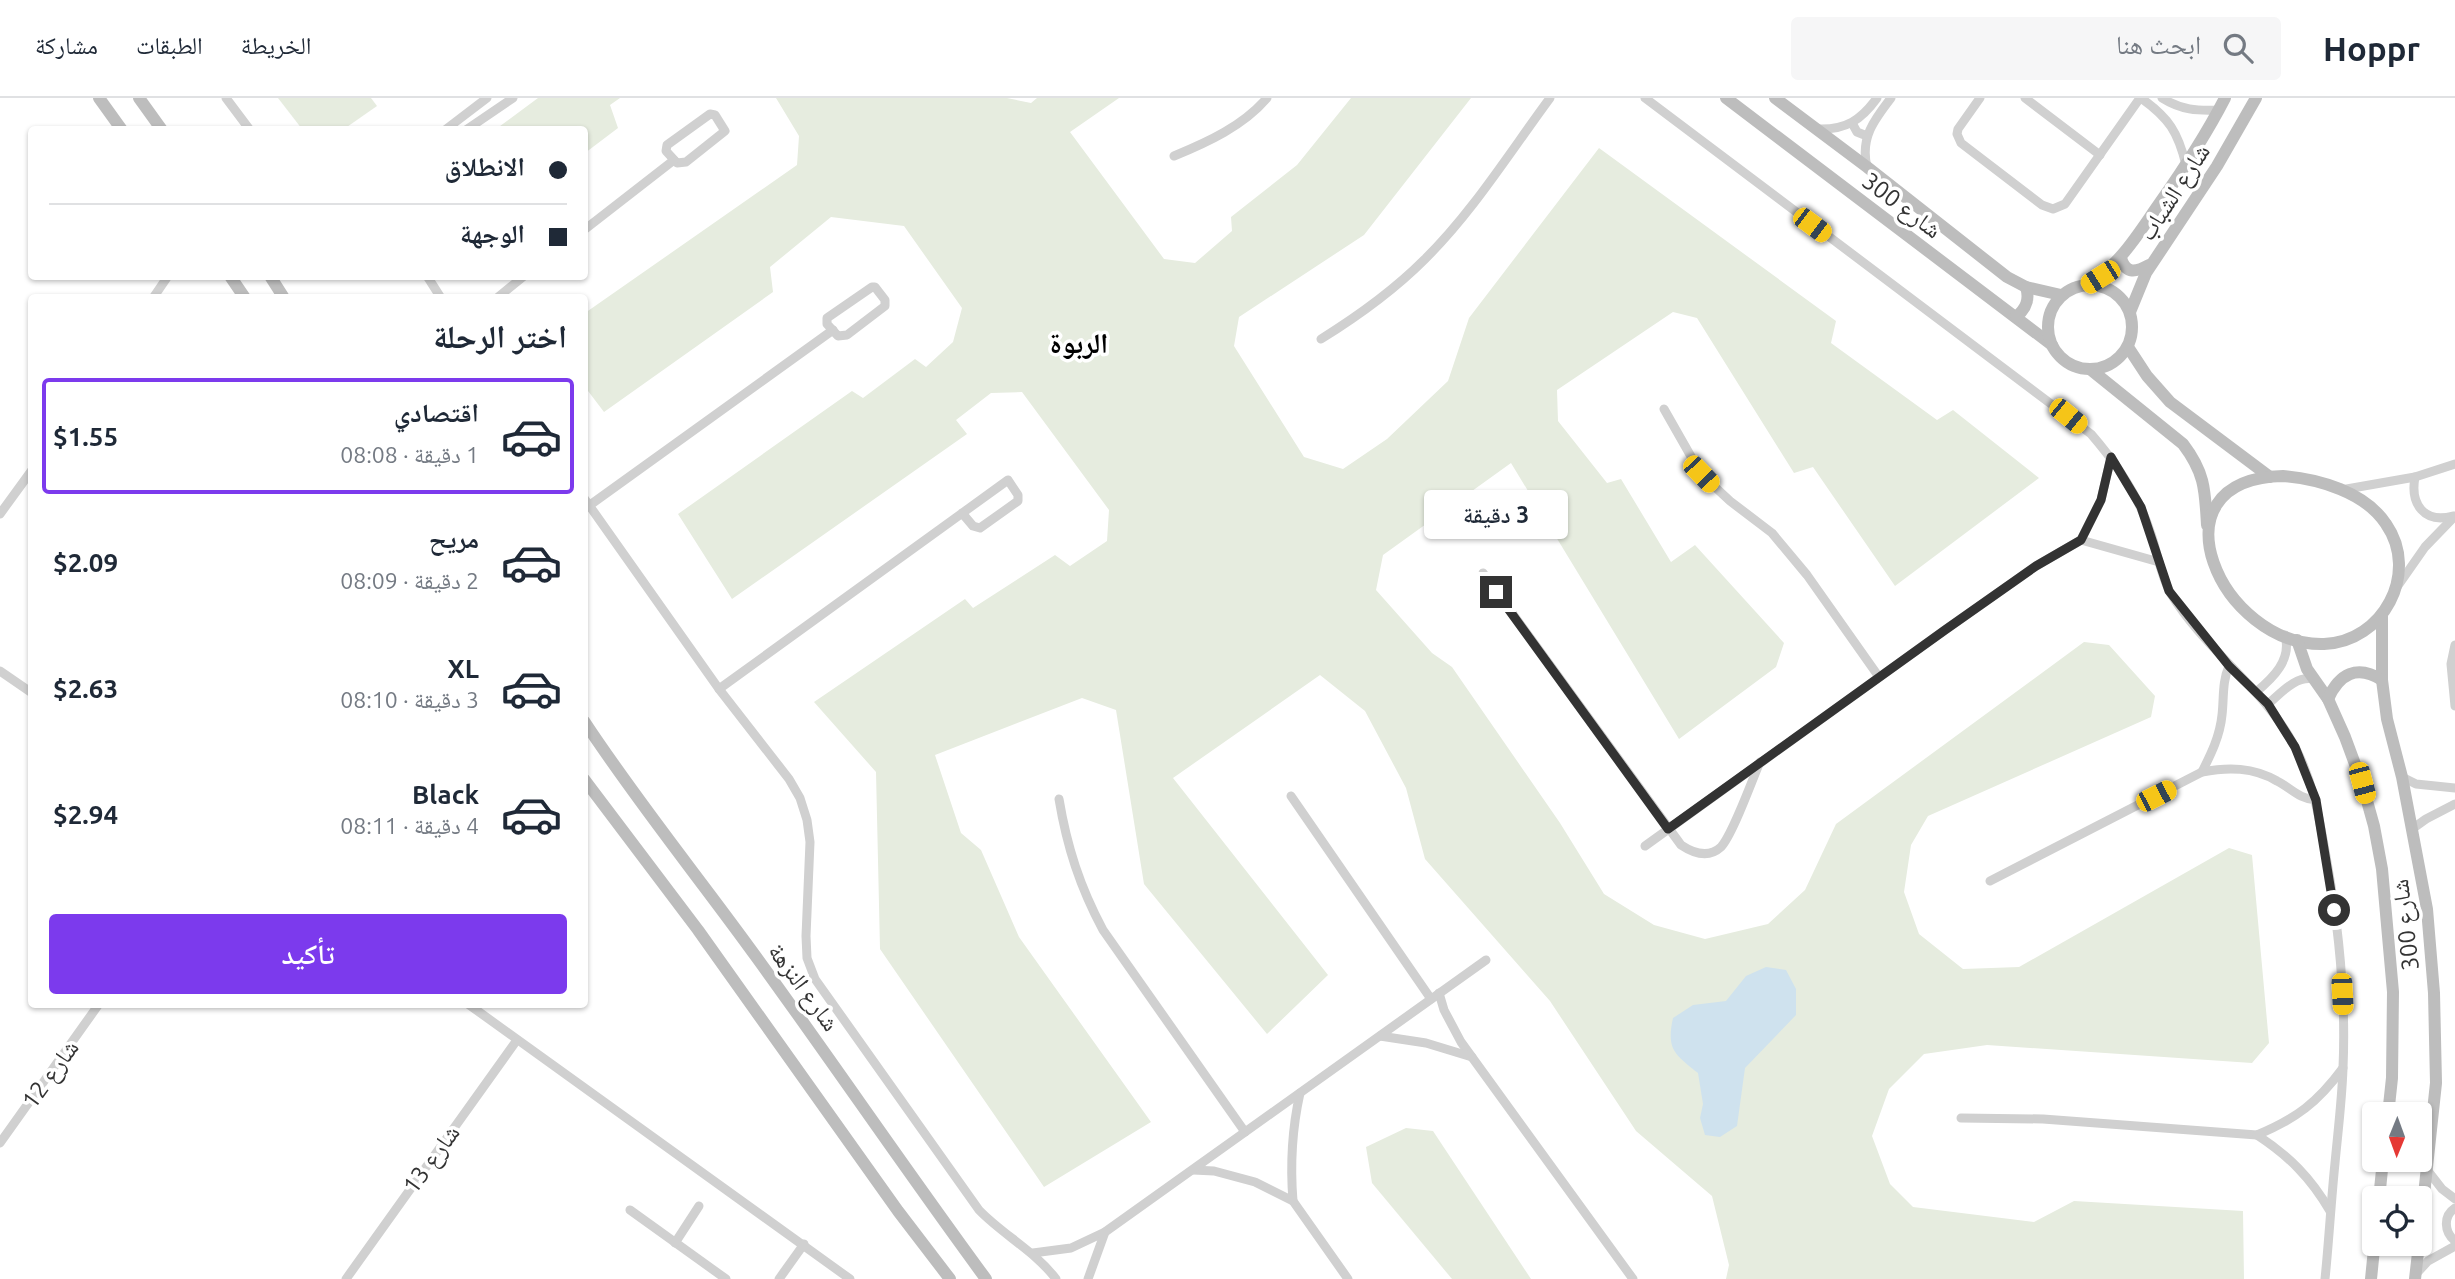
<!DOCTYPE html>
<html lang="ar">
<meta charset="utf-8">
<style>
body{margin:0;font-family:Ubuntu,"Noto Naskh Arabic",sans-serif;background:#f6f6f7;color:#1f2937;direction:rtl;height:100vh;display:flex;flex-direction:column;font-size:26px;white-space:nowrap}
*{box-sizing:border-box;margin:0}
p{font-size:23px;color:#747a83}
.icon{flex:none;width:38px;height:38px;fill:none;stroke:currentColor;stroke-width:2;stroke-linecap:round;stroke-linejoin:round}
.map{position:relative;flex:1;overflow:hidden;direction:ltr}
.details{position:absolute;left:28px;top:196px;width:560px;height:714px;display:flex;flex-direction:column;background:#fff;border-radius:7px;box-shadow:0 2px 5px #0004;direction:rtl}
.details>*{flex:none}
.guide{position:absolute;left:28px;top:28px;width:560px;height:154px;border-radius:7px;box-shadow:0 2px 5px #0004;direction:rtl;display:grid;align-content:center;height:154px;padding:0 21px;background:#fff}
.needle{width:46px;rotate:181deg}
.fabs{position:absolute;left:2362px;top:1004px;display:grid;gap:14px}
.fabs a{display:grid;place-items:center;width:70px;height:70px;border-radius:7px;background:#fff;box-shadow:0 2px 5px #0004;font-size:35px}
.end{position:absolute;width:32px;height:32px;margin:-16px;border:9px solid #333;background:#fff;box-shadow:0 0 0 4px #fff}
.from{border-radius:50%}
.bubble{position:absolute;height:49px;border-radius:7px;background:#fff;box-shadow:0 2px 5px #0004;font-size:23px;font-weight:600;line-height:49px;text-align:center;direction:rtl}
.car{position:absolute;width:21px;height:42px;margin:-21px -10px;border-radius:9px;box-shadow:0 0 5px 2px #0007;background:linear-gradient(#f5c518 24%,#345 0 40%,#f5c518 0 76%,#345 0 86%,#f5c518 0)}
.guide b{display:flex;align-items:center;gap:24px;height:66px;font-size:26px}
.guide b+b{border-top:2px solid #e0e1e3}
.guide i{width:18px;height:18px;background:#1f2937}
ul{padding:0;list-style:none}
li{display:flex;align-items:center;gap:21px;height:116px;margin:0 14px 10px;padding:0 7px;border:4px solid transparent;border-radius:7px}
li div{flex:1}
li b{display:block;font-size:26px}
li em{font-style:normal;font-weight:600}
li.active{border-color:#7c3aed}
li>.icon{width:63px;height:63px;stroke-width:1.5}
h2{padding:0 21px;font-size:32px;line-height:84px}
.primary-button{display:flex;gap:14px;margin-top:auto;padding:14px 21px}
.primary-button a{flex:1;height:80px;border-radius:7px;background:#7c3aed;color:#fff;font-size:28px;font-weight:600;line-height:80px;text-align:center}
header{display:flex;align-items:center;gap:42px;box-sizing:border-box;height:98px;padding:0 35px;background:#fff;border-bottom:2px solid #e0e1e3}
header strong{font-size:33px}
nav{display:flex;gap:38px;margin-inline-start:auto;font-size:24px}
.search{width:490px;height:63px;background:#f6f6f7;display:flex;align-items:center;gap:18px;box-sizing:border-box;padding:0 24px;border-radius:7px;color:#747a83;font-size:26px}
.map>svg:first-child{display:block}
.green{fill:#e6ecdf}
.water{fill:#cfe2ee}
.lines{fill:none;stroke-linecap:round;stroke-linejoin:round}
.street{stroke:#d0d0d0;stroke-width:9}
.secondary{stroke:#bdbdbd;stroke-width:12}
.route{stroke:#333;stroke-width:9}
.labels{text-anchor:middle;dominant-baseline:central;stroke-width:7;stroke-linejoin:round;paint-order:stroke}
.street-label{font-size:24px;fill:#333;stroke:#fff}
.quarter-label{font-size:28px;font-weight:bold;fill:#000;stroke:#fff}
</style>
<header>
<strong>Hoppr</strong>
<div class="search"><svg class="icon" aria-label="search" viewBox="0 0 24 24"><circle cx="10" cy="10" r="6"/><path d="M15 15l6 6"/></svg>ابحث هنا</div>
<nav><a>الخريطة</a><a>الطبقات</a><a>مشاركة</a></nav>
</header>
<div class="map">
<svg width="2455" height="1181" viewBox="0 0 2455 1181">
<rect width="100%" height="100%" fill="#fff"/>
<g class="green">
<polygon points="278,0 371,0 377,8 344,31 302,31"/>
<polygon points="538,0 620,0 610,7 618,30 585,55 584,32 496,31"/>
<polygon points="776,0 1007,0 1031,5 1037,0 1119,0 1070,34 1164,161 1195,165 1232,133 1231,119 1297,67 1351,0 1471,0 1364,137 1239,219 1234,248 1304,359 1343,371 1387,341 1448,283 1469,220 1599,50 1836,223 1831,245 1937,322 1953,312 2039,380 1895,488 1813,369 1794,375 1697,220 1673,214 1557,292 1558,323 1607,385 1621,381 1671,464 1695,447 1784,545 1776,569 1679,641 1511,365 1383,457 1376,492 1432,555 1452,569 1560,725 1604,796 1654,827 1705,841 1768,826 1805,792 1836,726 2084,544 2109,547 2155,598 2151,619 1928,718 1911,747 1904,794 1919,836 1963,871 2019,869 2229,750 2252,757 2269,945 2252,965 1987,947 1924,956 1889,991 1872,1038 1890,1086 1913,1109 2034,1124 2074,1103 2243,1113 2244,1181 1726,1181 1729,1167 1712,1098 1636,1033 1550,903 1425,761 1406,690 1365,613 1320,577 1173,680 1328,877 1267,936 1144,786 1116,612 1082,600 935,657 961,735 981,752 1019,839 1151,1024 1044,1089 880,851 876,674 814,604 965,501 973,510 1055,457 1070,468 1107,443 1109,412 1022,294 991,295 956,322 967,336 732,501 678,416 852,293 863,300 915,261 926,269 953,244 962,210 904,128 831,119 770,169 773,194 604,314 585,289 585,215 797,67 799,38"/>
<polygon points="1406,1030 1433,1033 1531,1181 1452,1181 1372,1085 1366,1049"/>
</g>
<path class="water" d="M1766 869 1786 872 1796 891V917L1745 970 1737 1028 1720 1039 1705 1037 1700 1020 1703 1006 1698 975C1675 956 1666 952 1673 920L1693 907 1726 903 1746 878Z"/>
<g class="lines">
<g class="street">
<polyline points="226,0 250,32"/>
<path d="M1645 0 2091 336C2117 366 2139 398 2151 436 2158 456 2160 477 2171 496 2205 552 2263 589 2294 647 2314 684 2320 724 2327 764 2339 831 2346 901 2343 970 2342 1001 2338 1033 2335 1065 2331 1104 2329 1142 2325 1181"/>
<polyline points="1980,0 1958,31 1957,36 1961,45 2042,107 2053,111 2065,106 2140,0"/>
<polyline points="2025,0 2100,57"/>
<path d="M2141 0C2169 20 2178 34 2186 67"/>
<path d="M2162 0C2181 12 2197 13 2219 12"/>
<polygon points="710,16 715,17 725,33 686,64 677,65 666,53 667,47"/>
<polyline points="1852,25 1857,34 1867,38"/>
<path d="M1818 31C1846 32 1861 22 1877 0"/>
<polyline points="445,32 487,0"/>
<polyline points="466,32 513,0"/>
<path d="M1174 58C1208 44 1243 28 1267 0"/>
<path d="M1867 69C1860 40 1874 22 1891 0"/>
<polyline points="584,132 674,62"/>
<polyline points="427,178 441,200"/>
<polygon points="872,189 875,189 885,202 885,208 847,237 838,238 827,226 827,220"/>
<polyline points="153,200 168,178"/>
<polyline points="497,200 524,178"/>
<path d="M1321 241C1358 218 1393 193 1424 162 1472 115 1510 54 1550 0"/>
<polyline points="1664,311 1701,376 1730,403 1772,435 1807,477 1879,579"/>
<path d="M2415 379C2410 406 2424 426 2453 418"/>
<polyline points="2341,392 2415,379 2455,366"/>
<path d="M584 400 719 591 789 681 800 700 807 722 810 744 806 838 807 860 815 881 979 1112C1003 1137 1035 1153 1056 1181"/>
<polyline points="590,407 833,232"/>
<polyline points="0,416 32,372"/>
<polyline points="2081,442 2159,464"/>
<path d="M1483 475 1681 747C1693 755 1708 761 1721 749 1733 736 1752 682 1760 664"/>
<polyline points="2397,489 2425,449 2455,418"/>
<polyline points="2455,547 2451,566 2455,608"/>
<polyline points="0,573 32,595"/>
<polyline points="719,591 1008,382 1018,397 1018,403 980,430 973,428 962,415"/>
<path d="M2256 594C2273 580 2292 562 2285 537"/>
<path d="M2268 606C2281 595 2296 577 2314 581"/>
<path d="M2202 674C2211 656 2220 638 2222 617 2224 600 2222 584 2229 568"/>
<polyline points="2402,679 2416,686 2455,690"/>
<polyline points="1291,698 1431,901"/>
<path d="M1059 701C1067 749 1080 789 1103 832L1245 1034"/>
<polyline points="2412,731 2426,721 2455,706"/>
<polyline points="1645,748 1945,532 2036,468 2081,442 2101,402 2111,359"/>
<path d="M1990 783 2202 674C2228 669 2253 669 2277 683 2291 690 2299 701 2316 702"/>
<polyline points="1439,895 1444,912 1461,944 1633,1181"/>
<polyline points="468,906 850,1181"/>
<polyline points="1380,938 1426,945 1472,959"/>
<path d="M1961 1020 2043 1021 2257 1037C2296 1021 2318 1004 2343 970"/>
<path d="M2257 1037C2289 1058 2311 1080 2330 1113"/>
<polyline points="0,1045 99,906"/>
<polyline points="1193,1072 1214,1073 1255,1084 1293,1103 1348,1181"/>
<polyline points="2428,1073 2442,1091 2455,1101"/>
<path d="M1293 1103C1290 1066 1292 1031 1300 995"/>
<path d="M2455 1110C2443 1118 2444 1134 2455 1143"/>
<polyline points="630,1112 726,1181"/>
<polyline points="675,1145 699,1108"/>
<polyline points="1033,1155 1071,1150 1105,1134 1486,862"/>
<polyline points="2416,1176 2428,1163 2455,1148"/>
<polyline points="346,1181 517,942"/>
<polyline points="779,1181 804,1146"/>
<polyline points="1088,1181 1105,1134"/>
</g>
<g class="secondary">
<polyline points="99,0 122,32"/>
<polyline points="139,0 162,32"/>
<polyline points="1726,0 2052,247"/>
<polyline points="1775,0 1867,69 2007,179 2026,189 2061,197"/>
<path d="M2121 160C2126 177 2136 174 2149 167"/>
<polyline points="230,178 245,200"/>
<polyline points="270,178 284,200"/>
<path d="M2088 186C2120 167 2138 136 2159 106 2183 72 2206 37 2225 0"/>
<circle cx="2090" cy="229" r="42"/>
<polyline points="2130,214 2146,175 2217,68 2256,0"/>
<path d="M2016 219C2026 211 2030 202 2026 189"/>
<polyline points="2128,249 2147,278 2170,304 2270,379"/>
<path d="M2090 271 2183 346C2205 375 2205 392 2207 427"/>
<path d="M2283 378C2319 381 2365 394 2386 426 2420 475 2383 544 2324 546 2221 549 2146 381 2283 378Z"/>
<polyline points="2382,517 2382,582 2387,621 2402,679 2427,811 2434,895 2436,985 2420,1134"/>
<polyline points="2297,542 2307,571 2328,601 2345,639 2362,685 2374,728 2382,771 2393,894 2392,980 2388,1017"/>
<path d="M2328 601C2339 576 2357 566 2382 582"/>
<path d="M584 623C638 705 700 781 757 860 834 966 908 1075 986 1181"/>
<polyline points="584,681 698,832 898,1113 950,1181"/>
<polyline points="2379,1101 2383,1062"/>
<polyline points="2371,1181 2375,1141"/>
<polyline points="2415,1181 2419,1146"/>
</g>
</g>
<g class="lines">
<polyline class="route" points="1496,494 1668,731 1945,532 2036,468 2081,442 2101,402 2111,359 2141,409 2169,493 2229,568 2268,606 2295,649 2316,702 2334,812"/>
</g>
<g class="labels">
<g class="street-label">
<text transform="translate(2174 94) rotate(-57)">شارع الشباب</text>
<text transform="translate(1902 107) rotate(37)">شارع 300</text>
<text transform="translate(2405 827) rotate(-97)">شارع 300</text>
<text transform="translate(804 889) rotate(54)">شارع النزهة</text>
<text transform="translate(50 976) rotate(-54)">شارع 12</text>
<text transform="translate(431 1061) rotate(-54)">شارع 13</text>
</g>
<g class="quarter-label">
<text x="1079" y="244">الربوة</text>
</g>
</g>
</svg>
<div class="fabs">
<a><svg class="needle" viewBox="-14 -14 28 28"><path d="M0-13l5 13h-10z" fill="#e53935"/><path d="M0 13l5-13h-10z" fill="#747a83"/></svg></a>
<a><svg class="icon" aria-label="locate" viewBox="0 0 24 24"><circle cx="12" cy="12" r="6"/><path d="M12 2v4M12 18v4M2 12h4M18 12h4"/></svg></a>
</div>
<i class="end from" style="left:2334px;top:812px"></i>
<i class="end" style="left:1496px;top:494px"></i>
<div class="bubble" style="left:1424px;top:392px;width:144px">3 دقيقة</div>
<i class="car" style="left:1812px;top:127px;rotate:127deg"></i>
<i class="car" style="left:2100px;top:179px;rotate:238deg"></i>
<i class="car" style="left:2068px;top:318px;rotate:129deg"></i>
<i class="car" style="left:1701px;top:376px;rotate:136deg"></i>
<i class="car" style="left:2362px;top:685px;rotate:165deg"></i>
<i class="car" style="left:2156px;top:698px;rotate:63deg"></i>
<i class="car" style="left:2342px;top:896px;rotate:177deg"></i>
<div class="guide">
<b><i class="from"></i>الانطلاق</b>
<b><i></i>الوجهة</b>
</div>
<section class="details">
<h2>اختر الرحلة</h2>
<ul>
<li class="active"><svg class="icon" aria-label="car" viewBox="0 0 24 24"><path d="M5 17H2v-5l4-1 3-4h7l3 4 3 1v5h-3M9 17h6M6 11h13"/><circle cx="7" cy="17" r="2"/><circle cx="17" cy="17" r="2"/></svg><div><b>اقتصادي</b><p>1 دقيقة · 08:08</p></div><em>$1.55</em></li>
<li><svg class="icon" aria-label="car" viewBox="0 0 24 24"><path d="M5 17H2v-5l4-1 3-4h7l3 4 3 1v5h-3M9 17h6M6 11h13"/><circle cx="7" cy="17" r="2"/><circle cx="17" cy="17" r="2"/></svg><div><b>مريح</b><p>2 دقيقة · 08:09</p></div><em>$2.09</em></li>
<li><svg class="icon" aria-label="car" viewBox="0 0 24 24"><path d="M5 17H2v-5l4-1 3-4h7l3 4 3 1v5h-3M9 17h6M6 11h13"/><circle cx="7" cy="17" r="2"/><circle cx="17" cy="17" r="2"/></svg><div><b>XL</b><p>3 دقيقة · 08:10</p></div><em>$2.63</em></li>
<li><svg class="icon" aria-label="car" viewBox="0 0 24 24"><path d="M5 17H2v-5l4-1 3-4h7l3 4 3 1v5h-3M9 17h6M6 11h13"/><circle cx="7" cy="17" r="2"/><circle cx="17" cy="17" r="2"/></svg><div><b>Black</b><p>4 دقيقة · 08:11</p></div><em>$2.94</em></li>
</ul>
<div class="primary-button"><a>تأكيد</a></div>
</section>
</div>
